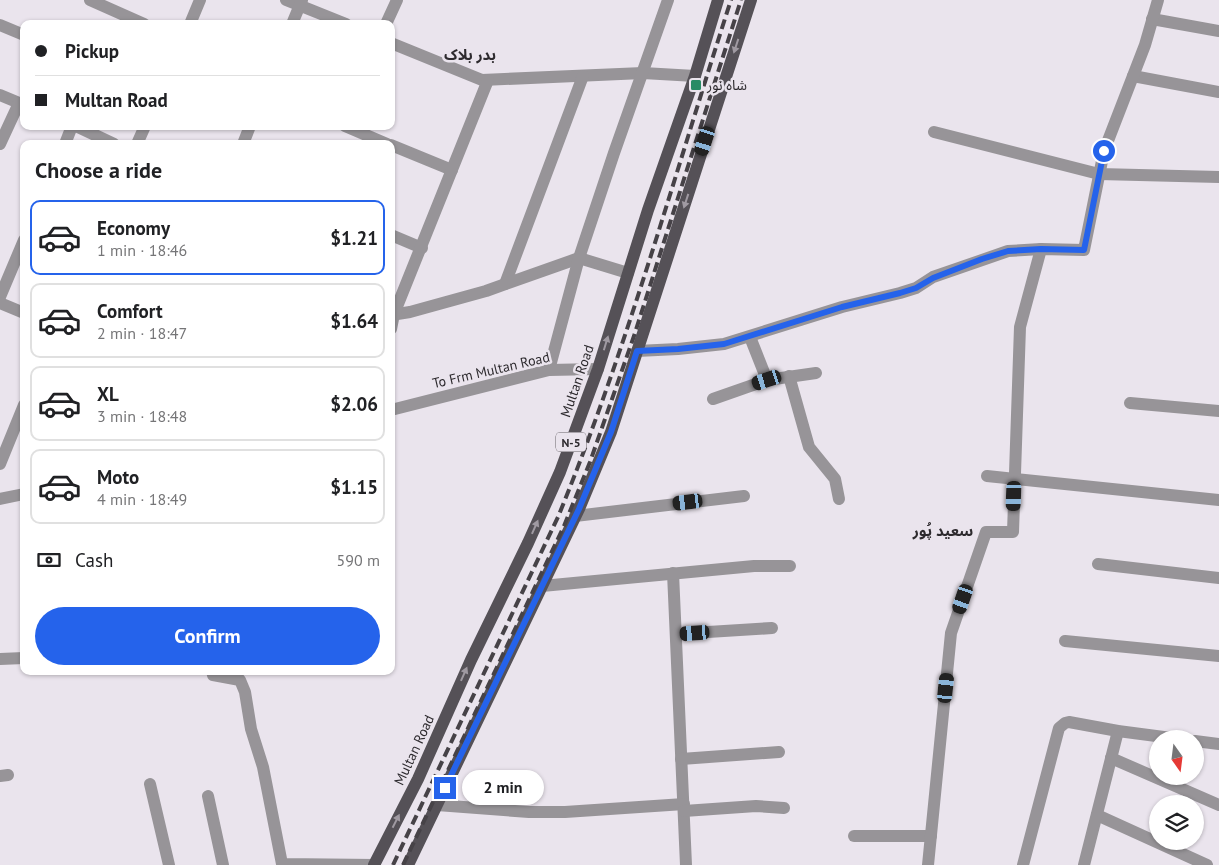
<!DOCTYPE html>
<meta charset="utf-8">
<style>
body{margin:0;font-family:"PT Sans","Noto Sans Arabic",sans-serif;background:#f6f6f6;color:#202124;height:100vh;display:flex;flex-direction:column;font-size:19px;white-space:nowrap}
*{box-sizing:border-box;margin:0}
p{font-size:16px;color:#757577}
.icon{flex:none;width:28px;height:28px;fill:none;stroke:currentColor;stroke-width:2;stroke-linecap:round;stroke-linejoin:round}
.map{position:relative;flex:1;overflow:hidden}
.side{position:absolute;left:20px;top:140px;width:375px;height:535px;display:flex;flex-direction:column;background:#fff;border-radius:10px;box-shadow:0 1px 4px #0004}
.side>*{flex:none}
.hud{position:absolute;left:20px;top:20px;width:375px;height:110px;border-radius:10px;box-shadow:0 1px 4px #0004;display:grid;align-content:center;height:110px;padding:0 15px;background:#fff}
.needle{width:32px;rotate:166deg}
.controls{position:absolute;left:1149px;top:730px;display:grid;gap:10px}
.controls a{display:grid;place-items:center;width:55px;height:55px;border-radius:50%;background:#fff;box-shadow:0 1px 4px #0004;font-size:25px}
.end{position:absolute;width:22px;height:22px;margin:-11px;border:6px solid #2563eb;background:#fff;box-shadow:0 0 0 2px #fff}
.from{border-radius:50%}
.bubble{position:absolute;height:35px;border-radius:18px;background:#fff;box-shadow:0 1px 4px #0004;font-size:16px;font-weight:800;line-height:35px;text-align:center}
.car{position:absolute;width:15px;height:30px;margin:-15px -8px;border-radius:6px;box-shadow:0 0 4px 1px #0007;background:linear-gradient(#222 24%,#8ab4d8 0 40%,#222 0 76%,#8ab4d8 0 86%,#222 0)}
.hud b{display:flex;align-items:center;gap:18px;height:48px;font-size:19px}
.hud b+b{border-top:1px solid #e0e0e0}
.hud i{width:12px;height:12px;background:#202124}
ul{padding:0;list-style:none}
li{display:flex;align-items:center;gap:15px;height:75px;margin:0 10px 8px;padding:0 5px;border:2px solid #e0e0e0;border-radius:10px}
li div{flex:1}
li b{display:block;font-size:19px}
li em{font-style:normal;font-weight:800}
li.on{border-color:#2563eb}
li>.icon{width:45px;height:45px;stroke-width:1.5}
h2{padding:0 15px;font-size:22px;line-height:60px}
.pay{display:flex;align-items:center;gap:12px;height:55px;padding:0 15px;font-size:19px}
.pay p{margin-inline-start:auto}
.action{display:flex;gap:10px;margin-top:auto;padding:10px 15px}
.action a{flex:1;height:58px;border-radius:30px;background:#2563eb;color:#fff;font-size:20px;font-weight:800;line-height:58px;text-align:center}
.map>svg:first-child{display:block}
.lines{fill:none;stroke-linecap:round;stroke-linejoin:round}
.minor{stroke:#979498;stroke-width:12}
.major{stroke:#555157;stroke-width:12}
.rail{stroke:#464247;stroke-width:4;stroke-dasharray:10 5;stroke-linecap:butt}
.oneway{fill:#a09aa2}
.route{stroke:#2563eb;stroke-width:6}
.poi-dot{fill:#288b65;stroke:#eae4ed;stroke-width:2}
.labels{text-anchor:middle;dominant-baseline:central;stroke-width:5;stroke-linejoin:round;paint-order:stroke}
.shield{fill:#eae4ed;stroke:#666267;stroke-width:1}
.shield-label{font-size:12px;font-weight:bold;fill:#2d2a2e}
.poi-label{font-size:14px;fill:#2d2a2e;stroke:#eae4ed;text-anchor:start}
.street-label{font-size:14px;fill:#2d2a2e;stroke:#eae4ed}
.neighbourhood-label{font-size:15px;font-weight:bold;fill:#2d2a2e;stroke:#eae4ed}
</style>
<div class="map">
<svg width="1219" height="865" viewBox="0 0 1219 865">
<rect width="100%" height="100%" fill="#eae4ed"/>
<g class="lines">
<g class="minor">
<polyline points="90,0 144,24"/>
<polyline points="286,0 346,24"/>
<polyline points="1152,19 1219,31"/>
<polyline points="190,24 200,0"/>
<polyline points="292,24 302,0"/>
<polyline points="386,24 397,0"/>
<polyline points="0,25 24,35"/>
<polyline points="391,43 482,80 643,73 695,76"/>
<polyline points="1133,76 1219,92"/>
<polyline points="0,95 24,105"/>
<polyline points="76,126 114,144"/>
<polyline points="345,126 387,144"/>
<polyline points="934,132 1099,174 1219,177"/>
<polyline points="0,144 19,103"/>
<polyline points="65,144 72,126"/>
<polyline points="137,144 145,126"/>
<polyline points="243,144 250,126"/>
<polyline points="391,145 452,170"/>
<polyline points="391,235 422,248"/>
<polyline points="505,284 583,76"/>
<polyline points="0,297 24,240"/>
<polyline points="0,303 24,313"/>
<polyline points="391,315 410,312 486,291 579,258 628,273"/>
<polyline points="391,329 394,314 488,80"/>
<polyline points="750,337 767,380"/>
<polyline points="637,351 678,349 724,344 842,307 900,293 916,288 933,277 1008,251 1041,249 1084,250 1104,151 1145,45 1158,0"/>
<polyline points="549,370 579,258 614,153 668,0"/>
<polyline points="789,376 809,447 835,479 839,499"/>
<polyline points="713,399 767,380 816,373"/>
<polyline points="1130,403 1219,411"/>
<polyline points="391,410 549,370 598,369"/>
<polyline points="0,464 24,405"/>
<polyline points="987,476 1219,500"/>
<polyline points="0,499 24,494"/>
<polyline points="575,516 744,496"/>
<polyline points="1098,564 1219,578"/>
<polyline points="673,573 686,865"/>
<polyline points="542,586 754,566 790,566"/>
<polyline points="676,634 772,628"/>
<polyline points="1065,641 1219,656"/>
<polyline points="0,659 24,658"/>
<polyline points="212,671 213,675 240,680 245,692 251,729 263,767 282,864 375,865"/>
<polyline points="1195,741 1219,744"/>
<polyline points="1111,758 1219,805"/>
<polyline points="681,759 779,752"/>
<polyline points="0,776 8,775"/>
<polyline points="150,784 169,865"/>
<polyline points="208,796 223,865"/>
<polyline points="437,805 529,812 565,812 684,804"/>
<polyline points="684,811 756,806 784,808"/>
<polyline points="1097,815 1207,865"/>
<polyline points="854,836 931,836"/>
<polyline points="928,865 951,633 986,532 1013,532 1020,327 1041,249"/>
<polyline points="1023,865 1059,728 1065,723 1069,722 1118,731 1179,739"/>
<polyline points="1084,865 1118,731"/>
</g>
<g class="major">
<polyline points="374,865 418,779 471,660 528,543 560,472 598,369 648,210 695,76 718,0"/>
<polyline points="408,865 579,509 611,432 751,0"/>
</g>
<g class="rail">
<path d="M393 865 558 517C627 349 675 173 731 0"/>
<polyline points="403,865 564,526 590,462 634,336 741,0"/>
</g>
</g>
<defs><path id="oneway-solid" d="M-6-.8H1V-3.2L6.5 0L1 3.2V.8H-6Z" transform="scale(1.25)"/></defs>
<g class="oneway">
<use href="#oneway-solid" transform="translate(736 46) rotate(108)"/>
<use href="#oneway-solid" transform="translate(686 201) rotate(108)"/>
<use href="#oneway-solid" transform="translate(606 343) rotate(-73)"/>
<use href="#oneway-solid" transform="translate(535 527) rotate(-66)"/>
<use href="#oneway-solid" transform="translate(464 674) rotate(-66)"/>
<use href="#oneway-solid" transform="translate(396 821) rotate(-63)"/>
</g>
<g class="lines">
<polyline class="route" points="445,788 579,509 611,432 637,351 678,349 724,344 842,307 900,293 916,288 933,278 982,259 1008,251 1041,249 1084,250 1104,151"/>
</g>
<rect class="poi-dot" x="690" y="79" width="12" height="12" rx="2.5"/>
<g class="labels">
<rect class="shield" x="556" y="432.5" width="30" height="19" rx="4"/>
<g class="shield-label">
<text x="571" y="442">N-5</text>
</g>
<g class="poi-label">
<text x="707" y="85">شاہ نور</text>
</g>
<g class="street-label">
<text transform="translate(491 370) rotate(-13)">To Frm Multan Road</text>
<text transform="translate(577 381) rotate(-71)">Multan Road</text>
<text transform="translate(414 750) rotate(-65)">Multan Road</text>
</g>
<g class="neighbourhood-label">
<text x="470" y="54">بدر بلاک</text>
<text x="943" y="530">سعید پُور</text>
</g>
</g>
</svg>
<div class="controls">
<a><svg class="needle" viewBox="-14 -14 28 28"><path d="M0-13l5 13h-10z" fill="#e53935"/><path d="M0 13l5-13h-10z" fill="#757577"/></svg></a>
<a><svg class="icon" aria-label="layers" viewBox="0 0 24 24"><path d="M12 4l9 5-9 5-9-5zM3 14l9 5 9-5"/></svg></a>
</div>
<i class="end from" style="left:1104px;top:151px"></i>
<i class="end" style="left:445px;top:788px"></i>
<div class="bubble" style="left:462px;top:770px;width:82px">2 min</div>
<i class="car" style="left:705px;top:141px;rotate:198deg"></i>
<i class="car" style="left:767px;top:380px;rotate:252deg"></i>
<i class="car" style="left:1014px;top:496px;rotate:182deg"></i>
<i class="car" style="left:688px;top:502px;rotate:263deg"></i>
<i class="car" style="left:963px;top:599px;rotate:199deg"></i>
<i class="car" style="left:695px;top:633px;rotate:266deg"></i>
<i class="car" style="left:946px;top:688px;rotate:6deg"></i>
<div class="hud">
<b><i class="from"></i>Pickup</b>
<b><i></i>Multan Road</b>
</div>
<section class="side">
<h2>Choose a ride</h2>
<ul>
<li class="on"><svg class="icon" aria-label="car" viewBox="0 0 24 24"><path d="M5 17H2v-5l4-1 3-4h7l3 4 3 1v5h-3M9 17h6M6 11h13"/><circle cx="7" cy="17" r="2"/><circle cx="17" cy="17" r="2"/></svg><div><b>Economy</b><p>1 min · 18:46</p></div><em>$1.21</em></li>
<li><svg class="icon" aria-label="car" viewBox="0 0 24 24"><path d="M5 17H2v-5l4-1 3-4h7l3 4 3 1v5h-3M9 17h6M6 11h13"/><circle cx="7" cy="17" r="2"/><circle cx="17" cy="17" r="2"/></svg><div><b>Comfort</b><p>2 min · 18:47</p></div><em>$1.64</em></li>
<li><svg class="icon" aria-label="car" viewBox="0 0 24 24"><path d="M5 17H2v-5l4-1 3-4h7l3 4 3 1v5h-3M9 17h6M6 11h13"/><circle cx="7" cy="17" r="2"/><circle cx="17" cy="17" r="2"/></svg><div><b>XL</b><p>3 min · 18:48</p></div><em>$2.06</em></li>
<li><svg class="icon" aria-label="car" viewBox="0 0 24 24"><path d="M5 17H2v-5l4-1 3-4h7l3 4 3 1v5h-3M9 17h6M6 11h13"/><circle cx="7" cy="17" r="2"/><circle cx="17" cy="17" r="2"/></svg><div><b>Moto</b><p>4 min · 18:49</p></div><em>$1.15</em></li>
</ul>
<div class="pay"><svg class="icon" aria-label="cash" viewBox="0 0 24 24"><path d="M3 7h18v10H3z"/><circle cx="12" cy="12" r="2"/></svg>Cash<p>590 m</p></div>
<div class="action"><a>Confirm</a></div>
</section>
</div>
